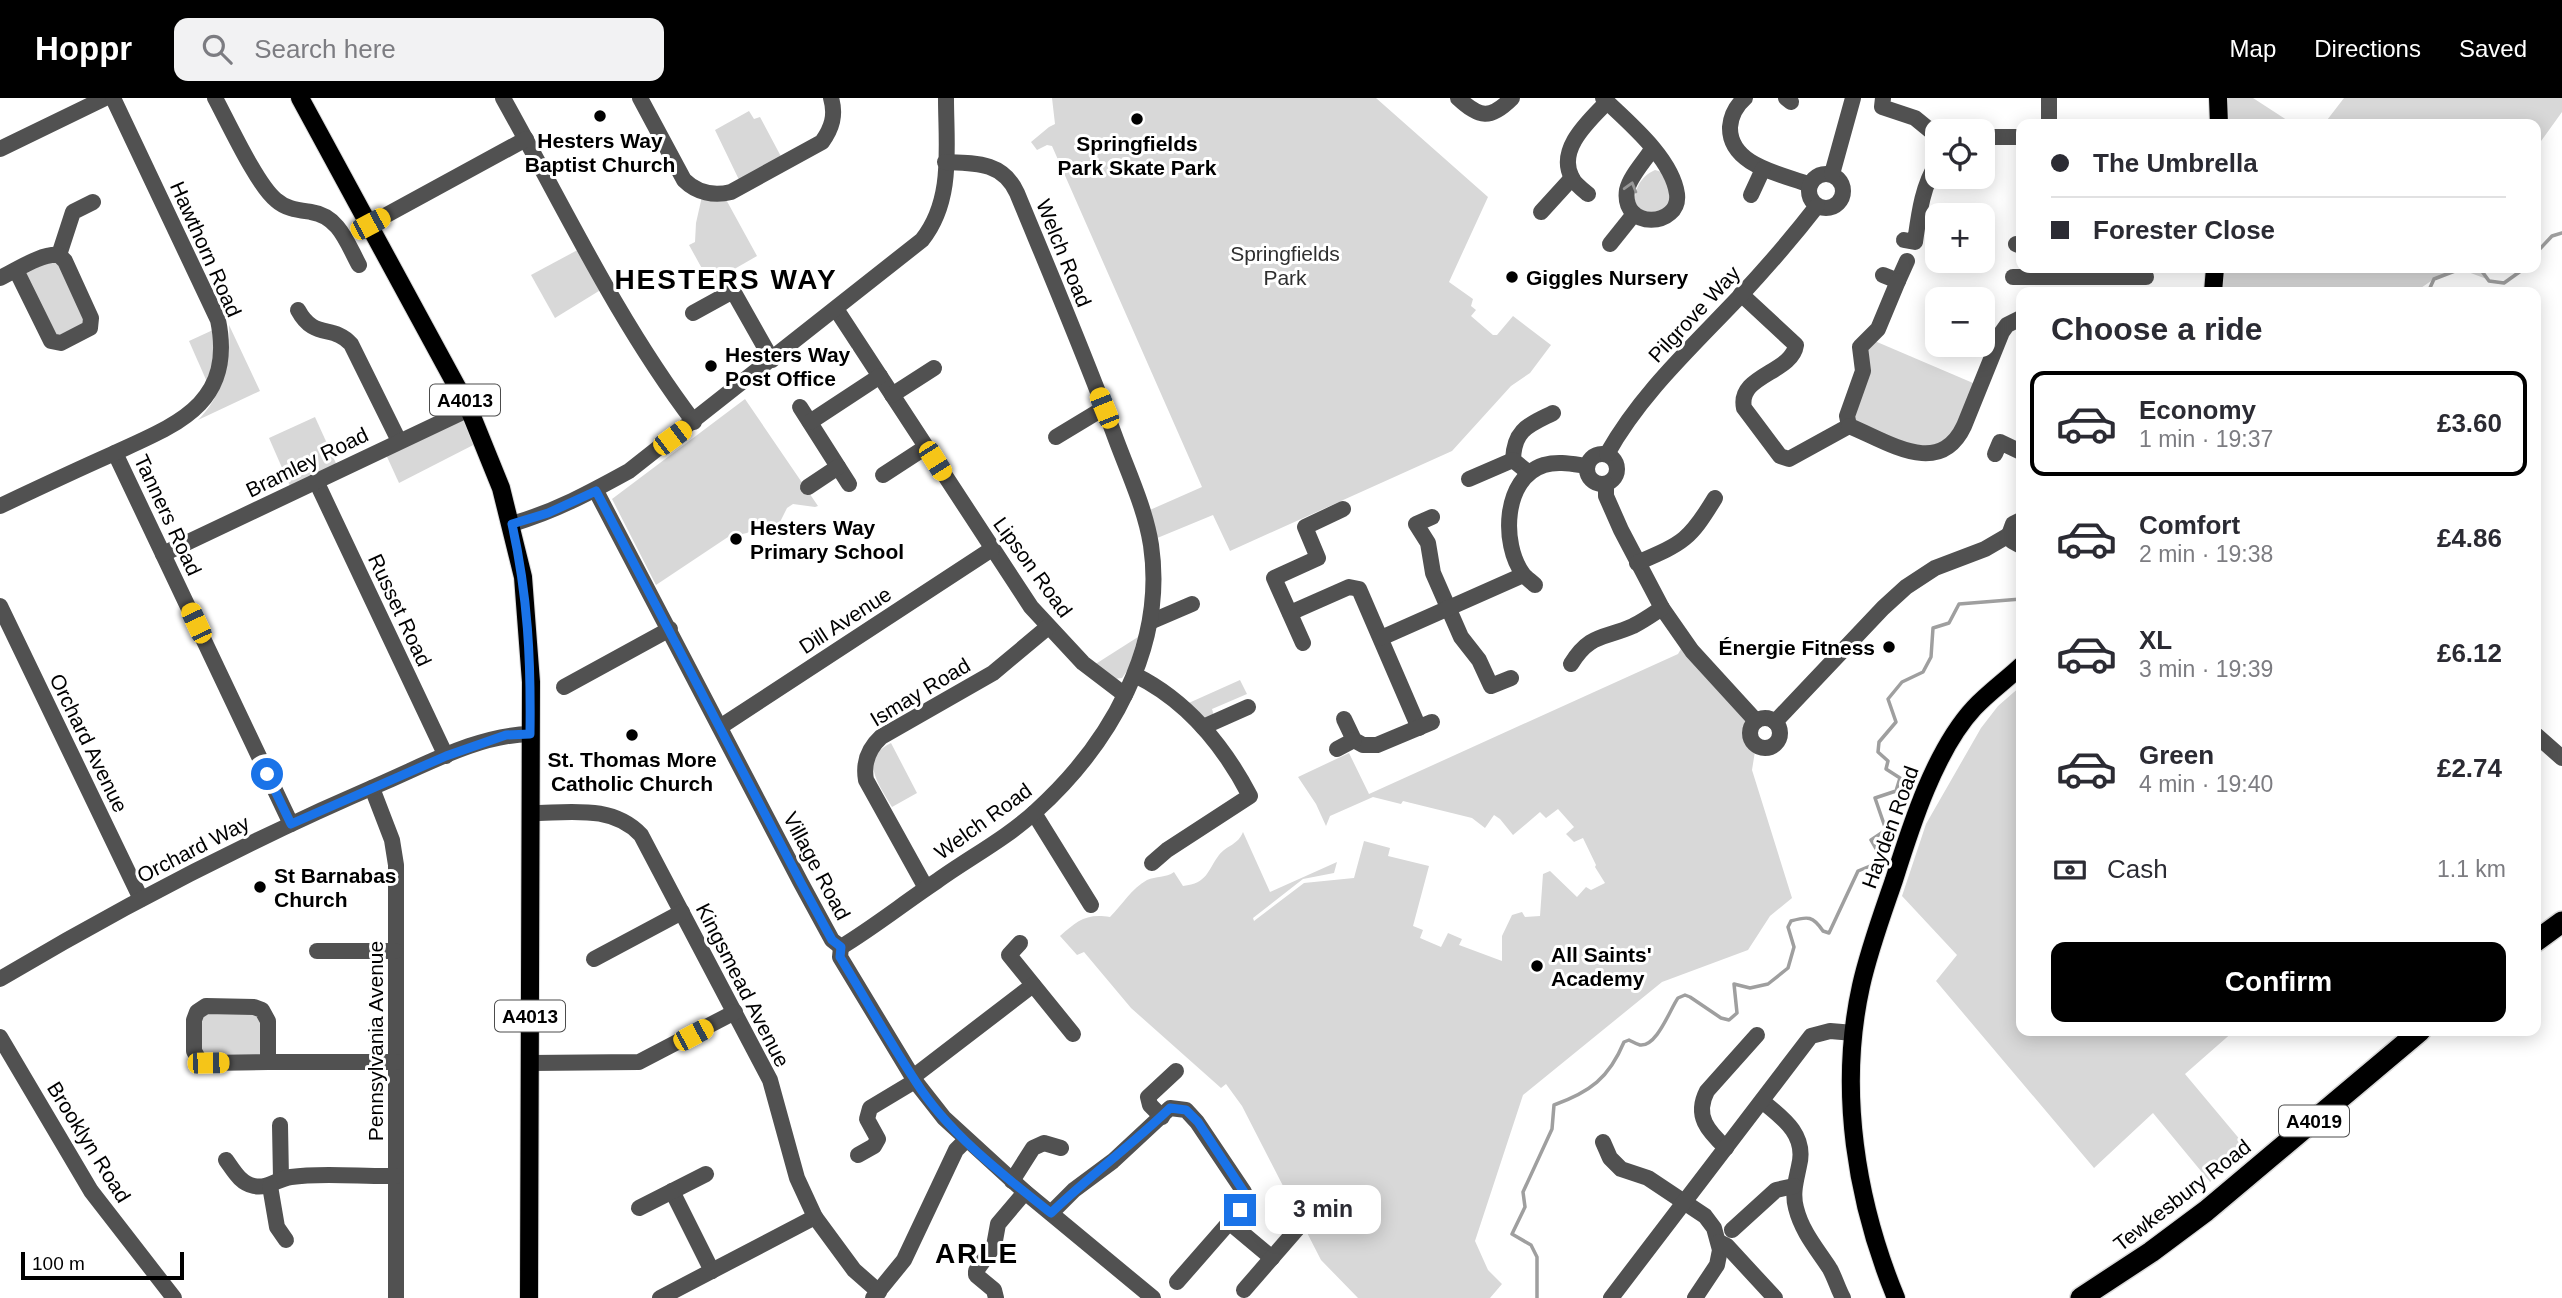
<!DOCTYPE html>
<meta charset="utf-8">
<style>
body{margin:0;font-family:Arial,sans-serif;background:#f2f2f3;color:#2b2b33;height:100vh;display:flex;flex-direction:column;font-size:26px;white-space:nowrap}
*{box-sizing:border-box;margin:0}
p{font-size:23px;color:#7c7c81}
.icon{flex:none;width:38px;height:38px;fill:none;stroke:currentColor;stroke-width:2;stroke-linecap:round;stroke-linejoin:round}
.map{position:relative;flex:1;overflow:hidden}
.drawer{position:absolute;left:2016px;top:189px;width:525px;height:749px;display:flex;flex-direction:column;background:#fff;border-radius:14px;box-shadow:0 4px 18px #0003}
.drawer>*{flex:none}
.top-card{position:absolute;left:2016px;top:21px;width:525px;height:154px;border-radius:14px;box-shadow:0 4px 18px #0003;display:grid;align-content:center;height:154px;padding:0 35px;background:#fff}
.fabs{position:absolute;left:1925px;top:21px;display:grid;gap:14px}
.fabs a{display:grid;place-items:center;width:70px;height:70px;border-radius:14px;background:#fff;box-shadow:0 4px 18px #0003;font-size:35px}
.scale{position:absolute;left:21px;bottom:18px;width:163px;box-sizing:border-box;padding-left:7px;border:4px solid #000;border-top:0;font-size:19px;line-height:24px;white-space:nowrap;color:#000;-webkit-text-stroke:5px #fff;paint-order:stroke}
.end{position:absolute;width:32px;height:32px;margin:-16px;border:9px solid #1a73e8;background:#fff;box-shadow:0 0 0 4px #fff}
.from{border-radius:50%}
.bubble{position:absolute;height:49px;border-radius:14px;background:#fff;box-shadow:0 4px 18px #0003;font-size:23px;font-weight:800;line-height:49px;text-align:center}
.car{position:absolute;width:21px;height:42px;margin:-21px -10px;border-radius:9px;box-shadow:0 0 5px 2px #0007;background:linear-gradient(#f5c518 24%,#345 0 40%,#f5c518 0 76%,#345 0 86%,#f5c518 0)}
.top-card b{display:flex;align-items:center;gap:24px;height:66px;font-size:26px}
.top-card b+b{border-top:2px solid #e1e1e2}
.top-card i{width:18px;height:18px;background:#2b2b33}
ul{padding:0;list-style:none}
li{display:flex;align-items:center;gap:21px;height:105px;margin:0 14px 10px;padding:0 21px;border:4px solid transparent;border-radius:14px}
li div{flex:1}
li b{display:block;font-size:26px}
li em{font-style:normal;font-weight:800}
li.on{border-color:#000}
li>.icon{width:63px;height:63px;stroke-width:1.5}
h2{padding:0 35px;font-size:32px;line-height:84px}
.pay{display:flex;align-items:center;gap:18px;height:77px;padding:0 35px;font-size:26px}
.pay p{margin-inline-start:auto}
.primary-button{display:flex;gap:14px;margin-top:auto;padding:14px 35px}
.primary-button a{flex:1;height:80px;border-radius:14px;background:#000;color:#fff;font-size:28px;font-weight:800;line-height:80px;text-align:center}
header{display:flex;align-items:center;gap:42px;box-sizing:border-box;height:98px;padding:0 35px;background:#000;color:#fff}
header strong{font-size:33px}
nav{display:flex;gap:38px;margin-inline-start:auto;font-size:24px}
.search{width:490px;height:63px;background:#f2f2f3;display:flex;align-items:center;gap:18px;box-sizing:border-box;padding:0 24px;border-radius:14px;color:#7c7c81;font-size:26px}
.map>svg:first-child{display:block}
.green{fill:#d8d8d8}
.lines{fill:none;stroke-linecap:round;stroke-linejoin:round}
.stream{stroke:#9f9f9f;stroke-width:3.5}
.major-casing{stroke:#dbdbdb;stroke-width:20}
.highway-casing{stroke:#dbdbdb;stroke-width:24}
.minor{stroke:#515151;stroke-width:16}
.major{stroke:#000;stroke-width:18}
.highway{stroke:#000;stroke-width:21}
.oneway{stroke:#979797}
.route{stroke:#1a73e8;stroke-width:9}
.poi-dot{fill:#000;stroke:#fff;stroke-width:2.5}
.labels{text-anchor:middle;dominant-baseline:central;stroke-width:6;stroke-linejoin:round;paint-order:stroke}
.shield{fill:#fff;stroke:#4c4c4c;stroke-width:2}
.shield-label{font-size:19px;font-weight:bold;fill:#000}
.poi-label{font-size:21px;font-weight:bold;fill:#000;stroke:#fff;text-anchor:start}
.street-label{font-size:21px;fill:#000;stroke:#fff}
.park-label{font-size:21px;fill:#2f2f2f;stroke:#fff}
.district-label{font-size:28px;font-weight:bold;letter-spacing:2px;fill:#000;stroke:#fff}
</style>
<header>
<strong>Hoppr</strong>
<div class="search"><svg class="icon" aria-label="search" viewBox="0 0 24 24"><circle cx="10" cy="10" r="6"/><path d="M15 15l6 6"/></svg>Search here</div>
<nav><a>Map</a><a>Directions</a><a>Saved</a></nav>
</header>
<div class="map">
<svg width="2562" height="1200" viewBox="0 0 2562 1200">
<rect width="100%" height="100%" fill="#fff"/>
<g class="green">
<polygon points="1052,0 1376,0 1488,99 1449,184 1473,201 1471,208 1476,212 1471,218 1493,237 1497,237 1513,218 1551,247 1530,275 1511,288 1452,353 1230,453 1213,417 1150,443 1143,415 1202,389 1052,48 1047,47 1037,52 1031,44 1049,29 1055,26"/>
<polygon points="2218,0 2253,0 2293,26 2219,26"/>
<polygon points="2344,0 2562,0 2562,14 2536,50 2536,26 2324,26"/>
<polygon points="749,13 754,21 760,19 785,66 742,88 715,32"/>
<path d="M1655 72 1662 74C1670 95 1676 99 1660 117L1636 111C1632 95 1639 79 1655 72Z"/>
<polygon points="703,94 723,96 757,158 710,185 689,147 695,144 696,125"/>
<polygon points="585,148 607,188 555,220 531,177"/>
<polygon points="56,156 91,220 61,245 16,173"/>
<polygon points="2215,170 2478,170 2492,183 2460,171 2434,181 2415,194 2213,194"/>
<path d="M229 227 260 293 198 322C225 294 231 263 229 227Z"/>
<polygon points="213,232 215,254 207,284 189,243"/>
<polygon points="1870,241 1980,288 1964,328 1936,356 1849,328"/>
<polygon points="745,301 818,408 815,409 793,406 787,410 777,430 756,429 747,435 728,439 656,487 612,401"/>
<polygon points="469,311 483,342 399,385 383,350"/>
<polygon points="315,319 339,372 293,395 269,340"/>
<polygon points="1138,539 1129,570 1122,580 1114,581 1094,567"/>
<path d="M1685 544 1752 628 1751 641 1756 647 1752 672 1792 800 1770 818 1748 852 1662 884 1523 997 1475 1143 1488 1172 1502 1186 1490 1200H1358L1321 1162 1242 1008 1226 986 1221 990 1131 910 1084 854 1077 857 1060 838C1077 823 1086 815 1110 819 1122 807 1132 790 1147 782 1156 778 1166 780 1174 774L1183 788C1208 785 1207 773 1219 757 1227 747 1238 747 1243 734L1270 794 1337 764 1334 775 1303 781 1253 820 1254 823 1304 785 1354 780 1364 743 1390 750 1388 758 1429 768 1413 828 1423 832 1420 840 1441 849 1448 835 1462 841 1459 847 1502 863V838L1512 817 1522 814 1525 819 1540 818 1543 776 1550 773 1577 799 1586 789 1591 792 1605 785 1595 769 1596 767 1583 740 1574 744 1566 736 1574 729 1558 711 1546 720 1540 714 1513 737 1500 721 1494 717 1485 730 1472 720 1403 703 1401 706 1373 699 1330 718 1326 728 1316 706 1298 679 1349 655 1369 696 1678 556Z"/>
<polygon points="1240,582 1247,596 1212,611 1214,618 1199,625 1182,608"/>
<polygon points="2021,588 2021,933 2234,933 2185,976 2247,1050 2210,1084 2153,1015 2094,1070 1936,883 1957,857 1902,798 1926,726 1981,630 1998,608"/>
<path d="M891 645 917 695 892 709C879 687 858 661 891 645Z"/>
<polygon points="258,910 268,964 202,964 195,917"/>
</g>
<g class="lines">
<g class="stream">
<polyline points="2536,155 2552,138 2562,135"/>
<polyline points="2419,194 2429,192 2434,181 2460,171 2481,172 2489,183 2504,185 2525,170"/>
<path d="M1537 1200V1159L1531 1147 1512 1136 1525 1109 1523 1094 1552 1031 1554 1007C1590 994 1609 980 1624 944L1629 942C1633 944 1636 946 1640 947 1657 949 1670 911 1678 900L1685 897 1690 899 1721 920 1729 922 1737 915 1734 886 1750 890 1768 886 1788 870 1794 849 1788 829 1791 823C1808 818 1813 818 1823 833L1829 835 1858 773 1875 766 1879 756 1871 742 1886 732 1875 700 1896 693 1900 680 1886 671 1888 663 1878 654 1879 644 1896 624 1888 601 1902 584 1923 574 1931 559 1933 530 1949 525 1959 506 2021 501"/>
</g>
<g class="major-casing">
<g id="major">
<polyline points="300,0 469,311 501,390 523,479 531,584 529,1200"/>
<polyline points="2218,0 2219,26"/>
<polyline points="2213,194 2215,170"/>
<path d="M1896 1200C1856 1103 1838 992 1861 888 1869 852 1882 817 1894 782 1911 728 1935 652 1974 610 1988 595 2006 582 2021 568"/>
</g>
</g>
<g class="highway-casing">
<g id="highway">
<polyline points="2536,843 2562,824"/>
<polyline points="2081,1200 2151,1154 2206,1113 2420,933"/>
</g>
</g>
<g class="minor">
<path d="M215 0C228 24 257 87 276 102 286 111 298 112 311 114 339 118 347 145 359 167"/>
<path d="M503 0C564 109 618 224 694 324"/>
<path d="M640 0 684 82C697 95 714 98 731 94L822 44C832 30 836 17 831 0"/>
<path d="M1458 0C1480 20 1490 22 1512 0"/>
<path d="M1603 0C1628 24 1672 60 1677 96 1681 129 1621 133 1627 92 1630 78 1645 63 1652 51"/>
<path d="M1745 0C1737 7 1731 17 1730 29 1729 68 1782 76 1810 87"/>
<polyline points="1786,0 1791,4"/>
<polyline points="1883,0 1882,9 1915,20 1937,38"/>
<polyline points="2049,0 2049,26"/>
<polyline points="1983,39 2021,39"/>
<polyline points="0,51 105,0"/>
<circle cx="1826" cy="93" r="17"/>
<polyline points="1832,76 1853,0"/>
<path d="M1588 96C1583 92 1575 86 1572 80 1556 51 1590 22 1607 4"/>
<polyline points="1751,97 1763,71"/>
<polyline points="1541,114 1572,80"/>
<polyline points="370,126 526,41"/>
<path d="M1904 142 1915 144C1919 116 1922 89 1937 65"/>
<polyline points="1610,146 1634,116"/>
<polyline points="2016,146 2021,148"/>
<polyline points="59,157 73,114 93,104"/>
<polyline points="1883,177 1898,183 1907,163"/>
<polyline points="2013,179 2146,179"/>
<path d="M0 180C17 172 41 155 59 157L65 163 91 220 90 230 61 245 51 243 16 172"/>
<path d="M1741 196 1796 247C1792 275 1737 277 1744 310L1780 358 1789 361 1849 328 1847 318 1863 273 1860 249 1878 231 1898 183"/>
<polyline points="836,211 1031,509 1083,565 1125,597"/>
<path d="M298 212C314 242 333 226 351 246L399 343"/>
<polyline points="693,215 733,193 772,262"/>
<polyline points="892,297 934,270"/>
<polyline points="800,309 849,386"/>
<polyline points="810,324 880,278"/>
<path d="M1849 328C1887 343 1939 381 1964 328L2002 234 2007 227 2021 220"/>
<polyline points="1056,339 1104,310"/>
<polyline points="115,355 291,726"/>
<circle cx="1602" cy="371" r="15"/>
<path d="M1607 356C1641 295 1693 248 1741 197 1767 169 1793 139 1817 108"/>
<polyline points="1995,356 2000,344 2021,354"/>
<path d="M1529 375 1513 362C1514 331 1529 327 1553 315"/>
<polyline points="883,377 926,349"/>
<polyline points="1469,381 1513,362"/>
<polyline points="316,383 446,658"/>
<polyline points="1606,386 1606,398 1621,432 1662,510 1692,553 1756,623"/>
<polyline points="808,389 838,369"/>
<polyline points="596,393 801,785 832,842 841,849"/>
<path d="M0 408C36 391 72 374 108 358 172 328 236 309 218 222L113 0"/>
<polyline points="1432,419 1416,426 1428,445 1433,475 1461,539 1479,562 1491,588 1511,580"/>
<polyline points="2021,422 2013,426 2009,437 2012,443 2021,448"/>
<path d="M512 426C556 413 589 395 629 373L922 142C954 102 946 49 946 0"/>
<polyline points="163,456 469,311"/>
<path d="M1637 465C1683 445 1689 443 1715 400"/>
<path d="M1535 487C1531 483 1526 480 1523 476 1501 446 1503 380 1544 367 1558 363 1572 366 1587 368"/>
<polyline points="0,508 141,801"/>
<polyline points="1290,515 1349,489 1359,491 1419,630"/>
<polyline points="1150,524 1192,506"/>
<polyline points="1381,540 1523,477"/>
<polyline points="1303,545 1274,480 1318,460 1305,429 1343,411"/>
<path d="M1571 566C1590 535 1604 541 1633 528 1643 523 1653 516 1662 510"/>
<path d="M1135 577C1186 602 1224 648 1250 698L1167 752 1152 765"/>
<polyline points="564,589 670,531"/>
<circle cx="1765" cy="635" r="15"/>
<polyline points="1344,621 1354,642 1363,647 1377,647 1432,624"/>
<polyline points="1775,624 1883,510 1906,489 1935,470 1985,451 2009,437"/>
<polyline points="720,629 992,451"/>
<polyline points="1203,629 1248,609"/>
<polyline points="2536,637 2562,660"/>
<polyline points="1337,651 1354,642"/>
<polyline points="372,690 392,742 396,767 396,1200"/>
<path d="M530 715C569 715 612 706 641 737L770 982 797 1080 815 1119 854 1172 879 1194"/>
<polyline points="1034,715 1091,807"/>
<path d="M926 790 866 682C863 665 868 651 881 639L993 575 1048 529"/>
<polyline points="1020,845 1009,857 1073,936"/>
<path d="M841 849C874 829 904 805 937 783 969 760 1007 740 1036 713 1110 646 1166 549 1151 447 1145 409 1127 372 1114 336 1084 255 1050 175 1017 95 1003 64 976 65 945 64"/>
<polyline points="841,849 840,859 915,983 944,1020 1025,1094 1153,1200"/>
<polyline points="317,853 395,853"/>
<polyline points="594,861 682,814"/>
<path d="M0 881C124 807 252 741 385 684 431 664 480 637 530 636"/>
<polyline points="0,939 91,1093 174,1200"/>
<polyline points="268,964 208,965 199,962 194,953 194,922 197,914 206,908 254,909 262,912 268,923 268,964 396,964"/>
<polyline points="530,965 639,964 735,914"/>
<polyline points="913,979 1033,887"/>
<path d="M1762 1003C1783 1020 1807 1037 1799 1068 1796 1083 1792 1095 1796 1110 1802 1134 1817 1151 1830 1171 1835 1180 1838 1191 1843 1200"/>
<polyline points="1162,1019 1150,1007 1148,999 1176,973"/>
<polyline points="280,1027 281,1081"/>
<polyline points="1603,1044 1610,1060 1621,1071 1648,1080 1705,1118 1714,1130 1720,1152 1717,1167 1695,1200"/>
<path d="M1726 1050C1708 1033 1694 1018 1707 993L1757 937"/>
<polyline points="858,1057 874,1048 878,1041 867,1021 870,1010 915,983"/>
<path d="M226 1062C234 1073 240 1085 254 1088 268 1091 277 1081 291 1079 322 1074 364 1079 396 1078"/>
<polyline points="1012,1083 1033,1050 1044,1045 1061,1050"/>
<polyline points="270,1088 277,1129 286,1142"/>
<polyline points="672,1093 712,1173"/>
<polyline points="639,1110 706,1076"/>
<polyline points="1051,1115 1074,1092 1113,1063 1170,1010 1186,1012 1197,1024 1244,1094 1244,1104 1240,1112 1177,1184"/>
<polyline points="1229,1124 1272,1160"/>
<polyline points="1732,1132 1776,1092 1794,1088"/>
<polyline points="1719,1144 1727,1148 1775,1200"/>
<polyline points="1244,1192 1297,1131"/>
<polyline points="660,1200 815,1119"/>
<polyline points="873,1200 904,1162 956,1052 966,1042"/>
<polyline points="996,1200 994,1192 976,1177 976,1173 994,1148 998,1126 1025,1094"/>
<polyline points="1611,1200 1811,938 1830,933 1854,935"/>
</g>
<use href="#major" class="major"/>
<use href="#highway" class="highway"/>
</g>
<defs><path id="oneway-chevron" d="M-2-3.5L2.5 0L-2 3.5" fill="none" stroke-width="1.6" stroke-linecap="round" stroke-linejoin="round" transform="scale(1.75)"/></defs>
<use class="oneway" href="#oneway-chevron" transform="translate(1631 89) rotate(-74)"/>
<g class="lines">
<path class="route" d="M267 676 291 726 446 658 506 637 530 636C531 561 528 499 512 426L548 415 596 393 801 785 832 842 841 849 840 859C865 900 889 943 916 984 949 1036 1003 1077 1051 1115 1089 1078 1132 1047 1170 1010L1186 1012 1198 1024 1244 1094V1104L1240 1112"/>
</g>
<g class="poi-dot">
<circle cx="600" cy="18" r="7"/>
<circle cx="1137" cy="21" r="7"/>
<circle cx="1512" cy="179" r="7"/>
<circle cx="711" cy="268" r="7"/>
<circle cx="736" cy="441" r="7"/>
<circle cx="1889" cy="549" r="7"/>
<circle cx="632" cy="637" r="7"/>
<circle cx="260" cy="789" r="7"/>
<circle cx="1537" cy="868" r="7"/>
</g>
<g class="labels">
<g class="shield">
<rect x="430" y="286.5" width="70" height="31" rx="5"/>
<rect x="495" y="902.5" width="70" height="31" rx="5"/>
<rect x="2279" y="1007.5" width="70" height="31" rx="5"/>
</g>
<g class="shield-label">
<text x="465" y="302">A4013</text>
<text x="530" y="918">A4013</text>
<text x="2314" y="1023">A4019</text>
</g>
<g class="poi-label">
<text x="600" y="42" text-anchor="middle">Hesters Way<tspan x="600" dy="24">Baptist Church</tspan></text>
<text x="1137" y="45" text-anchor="middle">Springfields<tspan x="1137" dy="24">Park Skate Park</tspan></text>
<text x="1526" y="179">Giggles Nursery</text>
<text x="725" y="256">Hesters Way<tspan x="725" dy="24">Post Office</tspan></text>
<text x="750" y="429">Hesters Way<tspan x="750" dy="24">Primary School</tspan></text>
<text x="1875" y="549" text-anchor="end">Énergie Fitness</text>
<text x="632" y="661" text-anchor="middle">St. Thomas More<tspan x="632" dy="24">Catholic Church</tspan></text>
<text x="274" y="777">St Barnabas<tspan x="274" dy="24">Church</tspan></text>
<text x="1551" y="856">All Saints'<tspan x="1551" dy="24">Academy</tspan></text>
</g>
<g class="street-label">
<text transform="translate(206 151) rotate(66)">Hawthorn Road</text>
<text transform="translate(1064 155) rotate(68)">Welch Road</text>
<text transform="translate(1694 216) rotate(-47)">Pilgrove Way</text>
<text transform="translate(307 364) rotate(-26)">Bramley Road</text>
<text transform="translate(168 417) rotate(65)">Tanners Road</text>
<text transform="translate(1033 469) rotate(54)">Lipson Road</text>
<text transform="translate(400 512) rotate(65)">Russet Road</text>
<text transform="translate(845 522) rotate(-33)">Dill Avenue</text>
<text transform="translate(920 594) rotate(-31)">Ismay Road</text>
<text transform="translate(89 645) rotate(64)">Orchard Avenue</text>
<text transform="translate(983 723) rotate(-36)">Welch Road</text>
<text transform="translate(1890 729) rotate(-70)">Hayden Road</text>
<text transform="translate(193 751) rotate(-27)">Orchard Way</text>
<text transform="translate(817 768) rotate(62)">Village Road</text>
<text transform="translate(743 887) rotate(63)">Kingsmead Avenue</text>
<text transform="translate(375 943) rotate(-90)">Pennsylvania Avenue</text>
<text transform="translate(89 1044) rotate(58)">Brooklyn Road</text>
<text transform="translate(2182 1097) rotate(-38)">Tewkesbury Road</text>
</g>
<g class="park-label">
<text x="1285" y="155">Springfields<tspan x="1285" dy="24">Park</tspan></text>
</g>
<g class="district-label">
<text x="726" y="181">HESTERS WAY</text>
<text x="977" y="1155">ARLE</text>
</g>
</g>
</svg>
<div class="fabs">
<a><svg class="icon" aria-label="locate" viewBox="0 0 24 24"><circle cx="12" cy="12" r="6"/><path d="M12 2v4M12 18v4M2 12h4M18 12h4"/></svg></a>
<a>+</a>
<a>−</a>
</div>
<div class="scale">100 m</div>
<i class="end from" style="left:267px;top:676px"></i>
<i class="end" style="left:1240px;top:1112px"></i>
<div class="bubble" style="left:1265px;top:1087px;width:116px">3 min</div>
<i class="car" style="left:370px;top:126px;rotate:62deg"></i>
<i class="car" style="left:1104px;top:310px;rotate:338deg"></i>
<i class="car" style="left:672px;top:340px;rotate:53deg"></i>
<i class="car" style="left:935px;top:363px;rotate:148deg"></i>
<i class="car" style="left:196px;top:525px;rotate:335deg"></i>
<i class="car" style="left:693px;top:937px;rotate:62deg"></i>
<i class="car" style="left:208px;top:965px;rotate:89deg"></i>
<div class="top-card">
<b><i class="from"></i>The Umbrella</b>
<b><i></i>Forester Close</b>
</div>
<section class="drawer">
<h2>Choose a ride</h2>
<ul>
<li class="on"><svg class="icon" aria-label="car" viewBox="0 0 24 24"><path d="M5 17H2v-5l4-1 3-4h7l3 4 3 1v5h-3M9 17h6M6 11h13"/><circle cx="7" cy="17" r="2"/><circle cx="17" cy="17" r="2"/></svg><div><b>Economy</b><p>1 min · 19:37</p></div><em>£3.60</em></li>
<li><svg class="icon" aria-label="car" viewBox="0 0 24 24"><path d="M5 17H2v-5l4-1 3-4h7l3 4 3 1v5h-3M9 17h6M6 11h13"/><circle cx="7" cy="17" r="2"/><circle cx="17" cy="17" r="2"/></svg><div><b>Comfort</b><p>2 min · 19:38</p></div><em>£4.86</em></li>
<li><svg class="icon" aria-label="car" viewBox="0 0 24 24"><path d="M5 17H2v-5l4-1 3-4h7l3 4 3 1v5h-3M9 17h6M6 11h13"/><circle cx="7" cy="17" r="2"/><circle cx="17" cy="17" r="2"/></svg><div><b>XL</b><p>3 min · 19:39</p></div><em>£6.12</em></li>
<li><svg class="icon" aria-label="car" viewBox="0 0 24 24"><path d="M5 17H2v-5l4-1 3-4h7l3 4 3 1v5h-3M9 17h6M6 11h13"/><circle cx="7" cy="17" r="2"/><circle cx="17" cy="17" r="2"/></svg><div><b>Green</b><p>4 min · 19:40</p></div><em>£2.74</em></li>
</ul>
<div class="pay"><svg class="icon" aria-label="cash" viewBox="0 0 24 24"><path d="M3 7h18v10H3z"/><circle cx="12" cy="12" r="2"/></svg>Cash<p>1.1 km</p></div>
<div class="primary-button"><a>Confirm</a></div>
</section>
</div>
